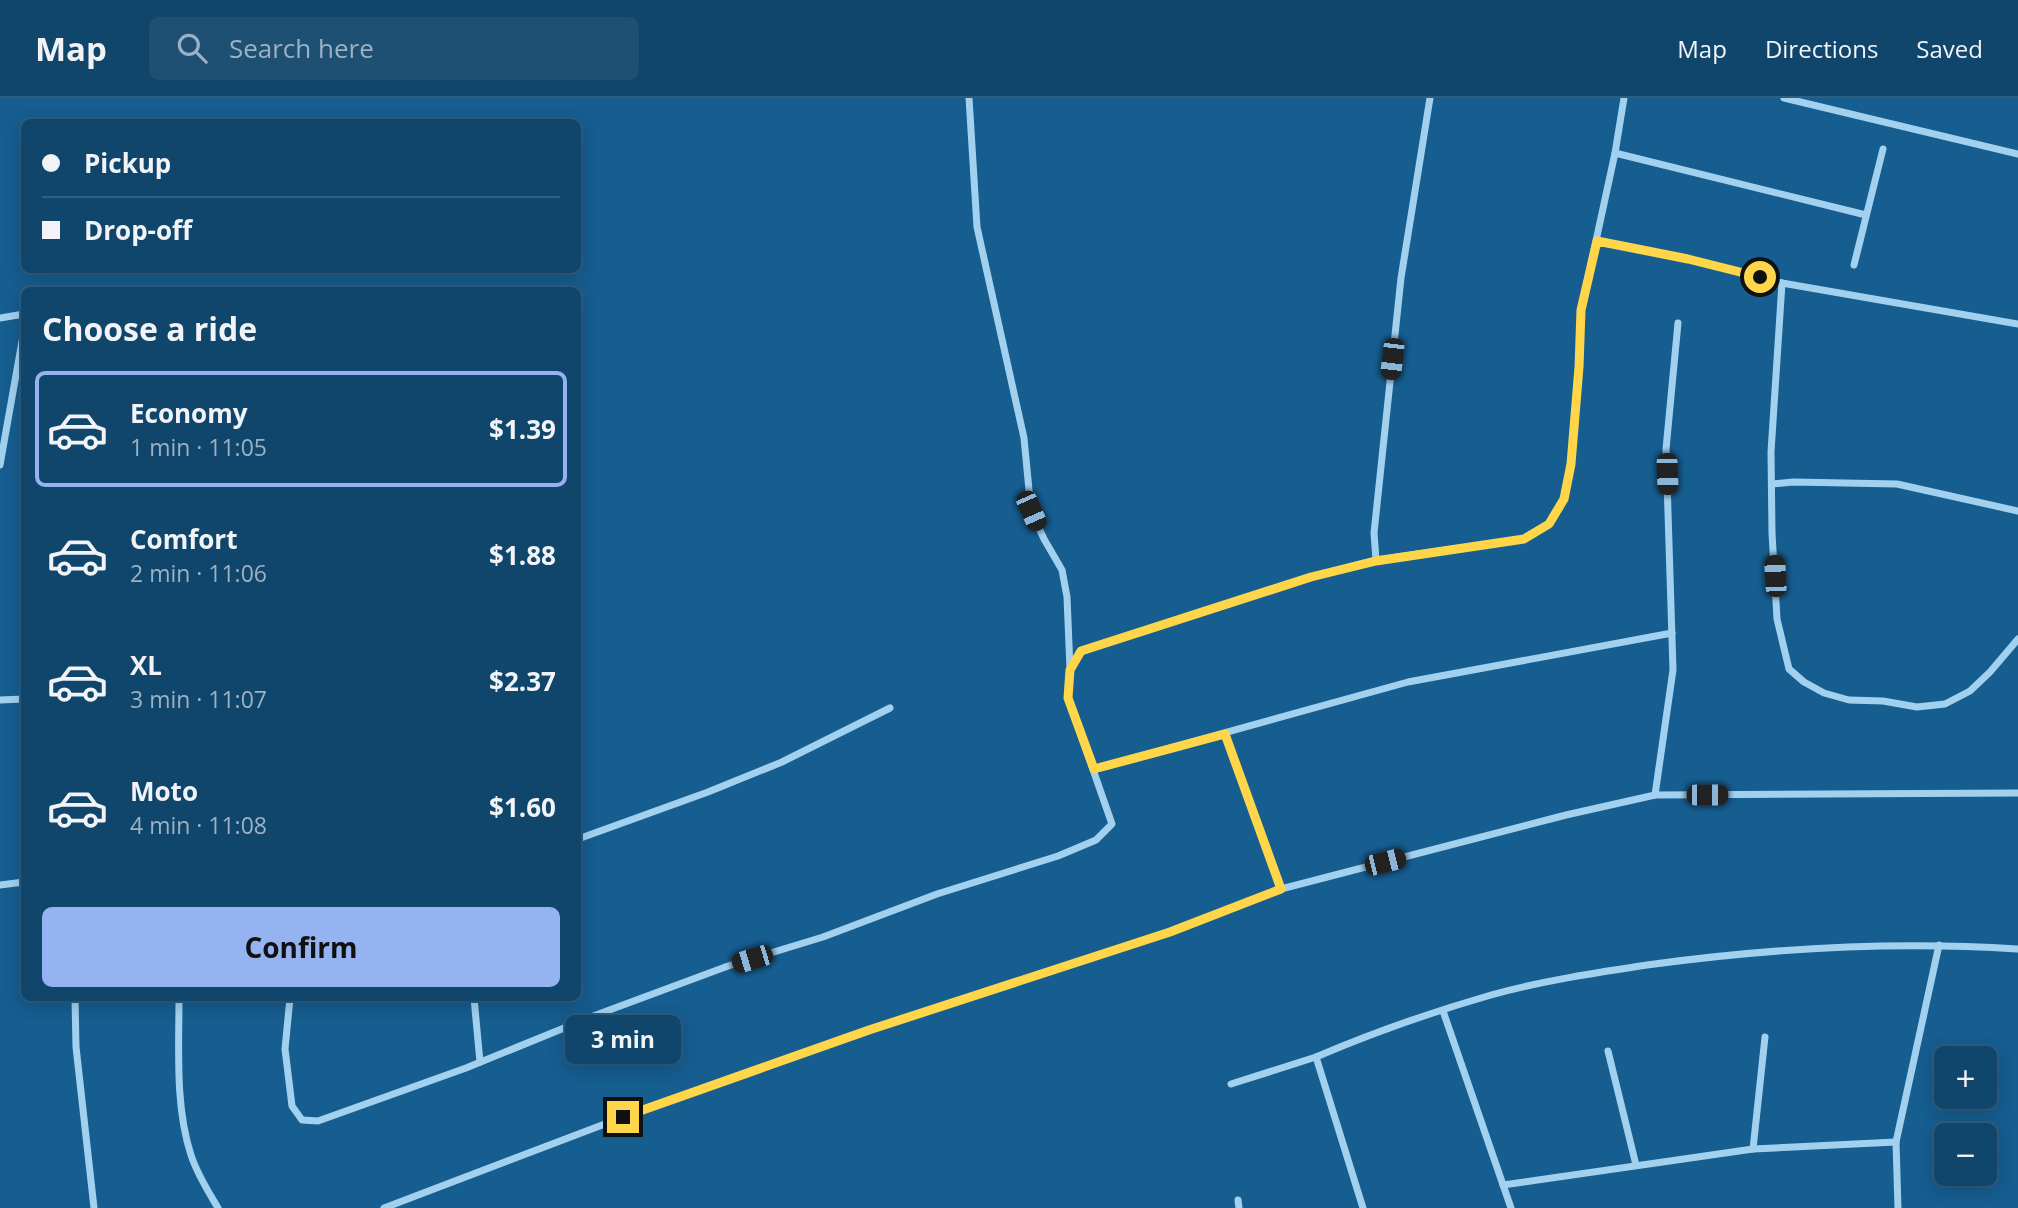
<!DOCTYPE html>
<meta charset="utf-8">
<style>
body{margin:0;font-family:"Open Sans",sans-serif;background:#1e5074;color:#f1f3f6;height:100vh;display:flex;flex-direction:column;font-size:26px;white-space:nowrap}
*{box-sizing:border-box;margin:0}
p{font-size:23px;color:#9cb1c2}
.icon{flex:none;width:38px;height:38px;fill:none;stroke:currentColor;stroke-width:2;stroke-linecap:round;stroke-linejoin:round}
.map{position:relative;flex:1;overflow:hidden}
.sheet{position:absolute;left:21px;top:189px;width:560px;height:714px;display:flex;flex-direction:column;background:#10466c;border-radius:10px;box-shadow:0 4px 18px #0003,0 0 0 2px #305e7f}
.sheet>*{flex:none}
.hud{position:absolute;left:21px;top:21px;width:560px;height:154px;border-radius:10px;box-shadow:0 4px 18px #0003,0 0 0 2px #305e7f;display:grid;align-content:center;height:154px;padding:0 21px;background:#10466c}
.controls{position:absolute;left:1934px;top:948px;display:grid;gap:14px}
.controls a{display:grid;place-items:center;width:63px;height:63px;border-radius:10px;background:#10466c;box-shadow:0 4px 18px #0003,0 0 0 2px #305e7f;font-size:35px}
.end{position:absolute;width:32px;height:32px;margin:-16px;border:9px solid #ffd54a;background:#111;box-shadow:0 0 0 4px #111}
.from{border-radius:50%}
.bubble{position:absolute;height:49px;border-radius:10px;background:#10466c;box-shadow:0 4px 18px #0003,0 0 0 2px #305e7f;font-size:23px;font-weight:700;line-height:49px;text-align:center}
.car{position:absolute;width:21px;height:42px;margin:-21px -10px;border-radius:9px;box-shadow:0 0 5px 2px #0007;background:linear-gradient(#222 24%,#8ab4d8 0 40%,#222 0 76%,#8ab4d8 0 86%,#222 0)}
.hud b{display:flex;align-items:center;gap:24px;height:66px;font-size:26px}
.hud b+b{border-top:2px solid #305e7f}
.hud i{width:18px;height:18px;background:#f1f3f6}
ul{padding:0;list-style:none}
li{display:flex;align-items:center;gap:21px;height:116px;margin:0 14px 10px;padding:0 7px;border:4px solid transparent;border-radius:10px}
li div{flex:1}
li b{display:block;font-size:26px}
li em{font-style:normal;font-weight:700}
li.on{border-color:#95b2f1}
li>.icon{width:63px;height:63px;stroke-width:1.5}
h2{padding:0 21px;font-size:32px;line-height:84px}
.action{display:flex;gap:14px;margin-top:auto;padding:14px 21px}
.action a{flex:1;height:80px;border-radius:10px;background:#95b2f1;color:#111;font-size:28px;font-weight:700;line-height:80px;text-align:center}
header{display:flex;align-items:center;gap:42px;box-sizing:border-box;height:98px;padding:0 35px;background:#10466c;border-bottom:2px solid #305e7f}
header strong{font-size:33px}
nav{display:flex;gap:38px;margin-inline-start:auto;font-size:24px}
.search{width:490px;height:63px;background:#1e5074;display:flex;align-items:center;gap:18px;box-sizing:border-box;padding:0 24px;border-radius:10px;color:#9cb1c2;font-size:26px}
.map>svg:first-child{display:block}
.lines{fill:none;stroke-linecap:round;stroke-linejoin:round}
.street{stroke:#a2d1f0;stroke-width:7}
.route{stroke:#ffd54a;stroke-width:9}
</style>
<header>
<strong>Map</strong>
<div class="search"><svg class="icon" aria-label="search" viewBox="0 0 24 24"><circle cx="10" cy="10" r="6"/><path d="M15 15l6 6"/></svg>Search here</div>
<nav><a>Map</a><a>Directions</a><a>Saved</a></nav>
</header>
<div class="map">
<svg width="2018" height="1110" viewBox="0 0 2018 1110">
<rect width="100%" height="100%" fill="#165d90"/>
<g class="lines">
<g class="street">
<polyline points="969,0 977,129 1024,340 1031,413 1044,441 1062,472 1067,499 1070,571"/>
<polyline points="1784,0 2018,56"/>
<polyline points="1615,55 1866,117"/>
<polyline points="1597,143 1688,161 1782,185 2018,226"/>
<polyline points="1854,167 1883,51"/>
<polyline points="1782,185 1771,354 1772,435 1777,521 1789,571 1804,584 1824,595 1849,602 1883,603 1917,609 1945,606 1970,593 1990,574 2018,541"/>
<polyline points="0,220 24,216"/>
<polyline points="0,367 24,232"/>
<polyline points="1772,386 1793,384 1897,386 2018,413"/>
<polyline points="1376,462 1374,435 1401,180 1430,0"/>
<polyline points="0,602 24,601"/>
<polyline points="1225,636 1281,791"/>
<polyline points="1094,671 1408,584 1672,535"/>
<polyline points="1655,697 1673,572 1666,351 1678,225"/>
<polyline points="578,741 708,694 782,664 890,610"/>
<polyline points="0,787 24,784"/>
<polyline points="75,900 76,949 94,1110"/>
<path d="M179 900C179 951 175 1008 191 1057 197 1076 208 1093 218 1110"/>
<polyline points="290,900 285,951 292,1008 302,1022 318,1023 466,970 596,917 728,868 823,839 937,796 1058,758 1096,742 1112,726 1068,600 1070,572 1081,553 1311,479 1376,462 1524,441 1549,426 1564,401 1571,366 1579,269 1581,212 1615,55 1624,0"/>
<polyline points="474,900 480,964"/>
<polyline points="1443,913 1511,1110"/>
<polyline points="1608,953 1636,1067"/>
<polyline points="1231,986 1316,959"/>
<polyline points="1753,1051 1765,939"/>
<polyline points="1503,1087 1753,1051 1896,1044"/>
<polyline points="1238,1102 1239,1110"/>
<polyline points="384,1110 647,1010 869,932 1170,834 1281,791 1566,717 1655,697 2018,695"/>
<path d="M1363 1110 1316 959C1372 935 1432 914 1491 897 1541 883 1595 875 1647 867 1771 850 1893 843 2017 851"/>
<polyline points="1898,1110 1896,1044 1939,847"/>
</g>
</g>
<g class="lines">
<polyline class="route" points="623,1019 869,932 1170,834 1281,791 1225,636 1094,671 1068,600 1070,572 1081,553 1311,479 1376,463 1524,441 1549,426 1564,401 1571,366 1579,269 1581,212 1597,143 1688,161 1760,179"/>
</g>
</svg>
<div class="controls">
<a>+</a>
<a>−</a>
</div>
<i class="end from" style="left:1760px;top:179px"></i>
<i class="end" style="left:623px;top:1019px"></i>
<div class="bubble" style="left:565px;top:917px;width:116px">3 min</div>
<i class="car" style="left:1392px;top:261px;rotate:187deg"></i>
<i class="car" style="left:1667px;top:376px;rotate:178deg"></i>
<i class="car" style="left:1031px;top:413px;rotate:156deg"></i>
<i class="car" style="left:1775px;top:478px;rotate:357deg"></i>
<i class="car" style="left:1707px;top:697px;rotate:90deg"></i>
<i class="car" style="left:1385px;top:764px;rotate:76deg"></i>
<i class="car" style="left:752px;top:861px;rotate:253deg"></i>
<div class="hud">
<b><i class="from"></i>Pickup</b>
<b><i></i>Drop-off</b>
</div>
<section class="sheet">
<h2>Choose a ride</h2>
<ul>
<li class="on"><svg class="icon" aria-label="car" viewBox="0 0 24 24"><path d="M5 17H2v-5l4-1 3-4h7l3 4 3 1v5h-3M9 17h6M6 11h13"/><circle cx="7" cy="17" r="2"/><circle cx="17" cy="17" r="2"/></svg><div><b>Economy</b><p>1 min · 11:05</p></div><em>$1.39</em></li>
<li><svg class="icon" aria-label="car" viewBox="0 0 24 24"><path d="M5 17H2v-5l4-1 3-4h7l3 4 3 1v5h-3M9 17h6M6 11h13"/><circle cx="7" cy="17" r="2"/><circle cx="17" cy="17" r="2"/></svg><div><b>Comfort</b><p>2 min · 11:06</p></div><em>$1.88</em></li>
<li><svg class="icon" aria-label="car" viewBox="0 0 24 24"><path d="M5 17H2v-5l4-1 3-4h7l3 4 3 1v5h-3M9 17h6M6 11h13"/><circle cx="7" cy="17" r="2"/><circle cx="17" cy="17" r="2"/></svg><div><b>XL</b><p>3 min · 11:07</p></div><em>$2.37</em></li>
<li><svg class="icon" aria-label="car" viewBox="0 0 24 24"><path d="M5 17H2v-5l4-1 3-4h7l3 4 3 1v5h-3M9 17h6M6 11h13"/><circle cx="7" cy="17" r="2"/><circle cx="17" cy="17" r="2"/></svg><div><b>Moto</b><p>4 min · 11:08</p></div><em>$1.60</em></li>
</ul>
<div class="action"><a>Confirm</a></div>
</section>
</div>
